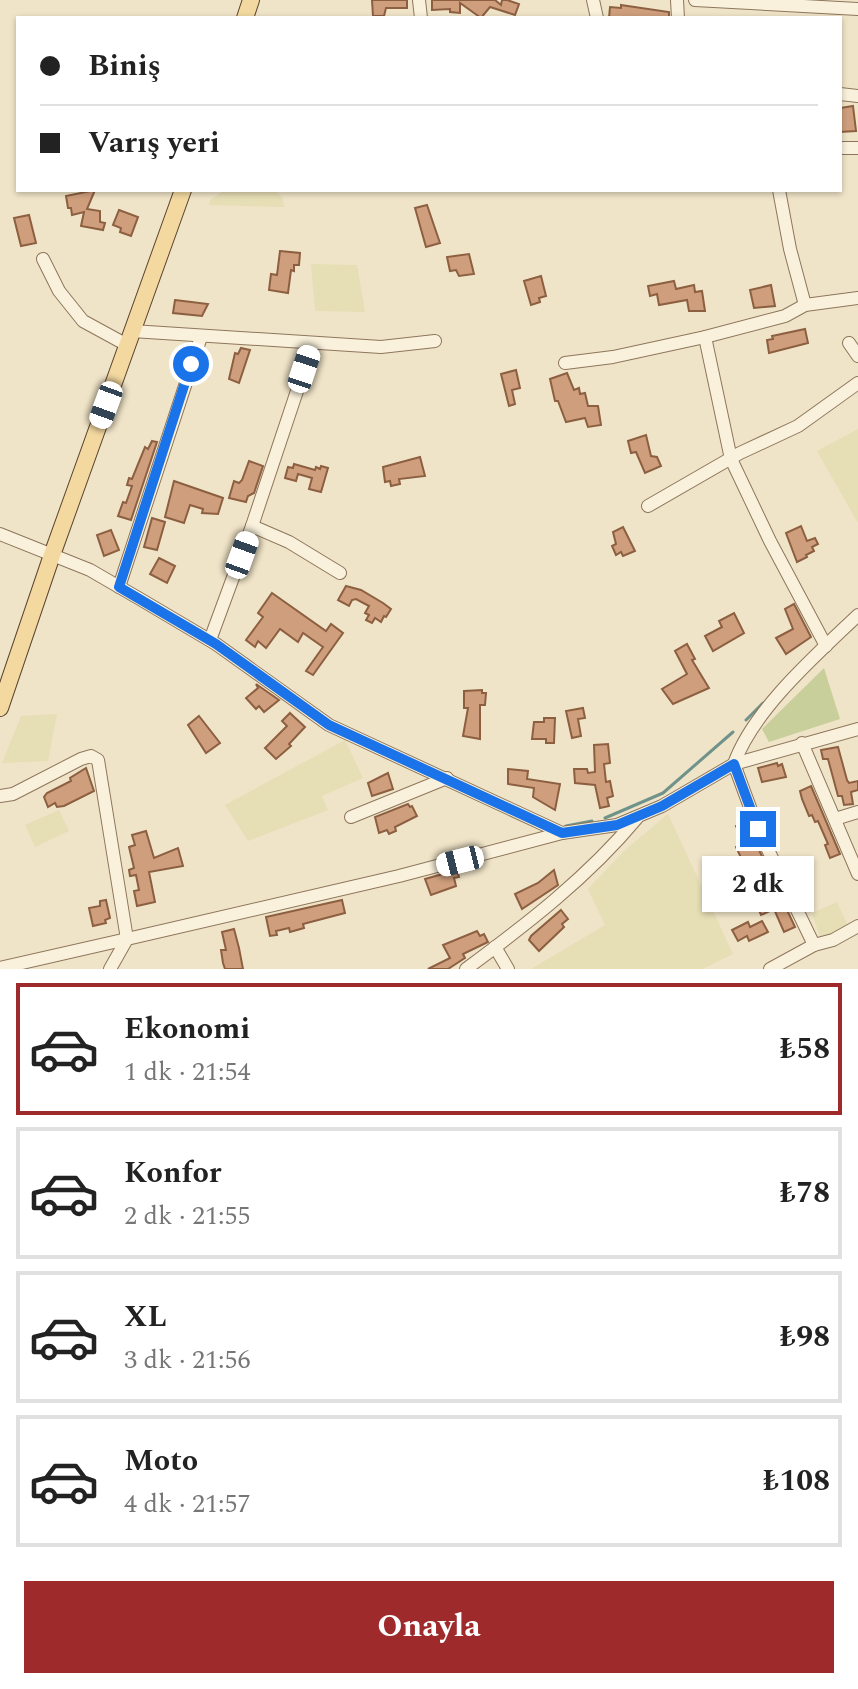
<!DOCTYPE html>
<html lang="tr">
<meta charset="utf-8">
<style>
body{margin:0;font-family:Spectral,serif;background:#f2f2f2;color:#222;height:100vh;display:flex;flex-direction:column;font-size:30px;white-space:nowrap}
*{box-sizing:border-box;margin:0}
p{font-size:26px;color:#767676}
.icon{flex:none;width:44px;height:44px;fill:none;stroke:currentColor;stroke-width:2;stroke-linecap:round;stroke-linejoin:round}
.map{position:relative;height:969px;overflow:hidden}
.sheet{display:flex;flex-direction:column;background:#fff;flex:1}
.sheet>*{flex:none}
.guide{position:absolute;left:16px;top:16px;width:826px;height:176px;border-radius:0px;box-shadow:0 2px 6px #0004;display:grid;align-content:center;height:176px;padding:0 24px;background:#fff}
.end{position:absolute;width:36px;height:36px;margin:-18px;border:10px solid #1a73e8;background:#fff;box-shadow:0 0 0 4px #fff}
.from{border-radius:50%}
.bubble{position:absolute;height:56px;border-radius:0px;background:#fff;box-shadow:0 2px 6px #0004;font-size:26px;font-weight:700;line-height:56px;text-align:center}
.car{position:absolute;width:24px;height:48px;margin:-24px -12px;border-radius:10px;box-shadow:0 0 6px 2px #0007;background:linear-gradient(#fff 24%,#345 0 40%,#fff 0 76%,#345 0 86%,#fff 0)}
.guide b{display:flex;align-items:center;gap:28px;height:76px;font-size:30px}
.guide b+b{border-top:2px solid #e0e0e0}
.guide i{width:20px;height:20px;background:#222}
ul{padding:14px 0 0;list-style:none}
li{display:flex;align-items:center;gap:24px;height:132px;margin:0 16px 12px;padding:0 8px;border:4px solid #e0e0e0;border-radius:0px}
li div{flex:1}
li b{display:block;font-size:30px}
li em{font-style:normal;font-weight:700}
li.current{border-color:#9e2a2b}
li>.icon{width:72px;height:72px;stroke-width:1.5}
.primary-button{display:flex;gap:16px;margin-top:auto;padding:16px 24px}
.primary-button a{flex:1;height:92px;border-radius:0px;background:#9e2a2b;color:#fff;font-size:32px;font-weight:700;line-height:92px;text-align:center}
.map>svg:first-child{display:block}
.farmland{fill:#e6deb5}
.green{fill:#c9cf9b}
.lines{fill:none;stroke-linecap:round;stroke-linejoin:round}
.stream{stroke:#6f938a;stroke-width:3}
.building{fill:#cf9f7d;stroke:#8d5f41;stroke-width:2}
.minor-casing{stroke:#8d765c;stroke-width:14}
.major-casing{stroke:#5b4430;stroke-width:18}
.minor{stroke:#faf1dc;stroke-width:12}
.major{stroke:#f3d9a0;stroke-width:16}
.route{stroke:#1a73e8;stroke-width:10}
</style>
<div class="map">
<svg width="858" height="969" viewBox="0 0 858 969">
<rect width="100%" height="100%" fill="#f0e4c8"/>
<g class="farmland">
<polygon points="225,190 275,190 283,198 284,207 209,205 210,200"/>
<polygon points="311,264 357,265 365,312 315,311"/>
<polygon points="858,429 858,523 817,451"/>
<polygon points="57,714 48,761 2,763 21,716"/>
<polygon points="345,740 363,778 322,796 328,810 248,841 225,805"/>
<polygon points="59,810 69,831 35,847 25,825"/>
<polygon points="668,814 733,954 703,969 531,969 605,925 588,889 625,850"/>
<polygon points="837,902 849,928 821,940 812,913"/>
</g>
<polygon class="green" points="824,668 840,719 769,742 762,729"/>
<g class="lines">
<g class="stream">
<polyline points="746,720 763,703"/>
<polyline points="605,818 663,793 733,732"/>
<polyline points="566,826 592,821"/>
</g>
</g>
<g class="building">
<polygon points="372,0 407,0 407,8 386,8 384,16 373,16"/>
<polygon points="432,0 495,0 501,5 502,0 507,0 519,4 515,15 490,7 481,18 460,3 460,13 450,12 450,9 432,10"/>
<polygon points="621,5 669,12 669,18 609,18 610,7 621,8"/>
<polygon points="853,106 856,131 840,132 840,108"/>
<polygon points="95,190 87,209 100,211 100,222 105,223 103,230 81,226 84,212 72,215 71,208 68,208 66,196"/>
<polygon points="427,205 440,243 426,247 415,208"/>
<polygon points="119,210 138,217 131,236 120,232 121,228 113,225"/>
<polygon points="29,215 36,243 21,246 14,218"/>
<polygon points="280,251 300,253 299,265 294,265 294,271 291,270 288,293 269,290 271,274 277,275"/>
<polygon points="469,254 474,274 459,276 456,270 450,271 447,257"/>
<polygon points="541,276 546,296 539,298 540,302 531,305 524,281"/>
<polygon points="674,281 676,289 694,285 695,292 702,291 705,311 689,311 687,300 659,305 657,294 650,296 648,286"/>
<polygon points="771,285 775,306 754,308 750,290"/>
<polygon points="175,300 208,304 202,316 173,313"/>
<polygon points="805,329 808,343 769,353 767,340 773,339 772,336"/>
<polygon points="241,348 250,350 239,383 229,379 235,353 238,354"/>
<polygon points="516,370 520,388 512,390 515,404 509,406 501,374"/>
<polygon points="567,373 574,390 579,388 580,394 585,393 588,406 598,406 601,425 588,427 585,418 566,422 558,401 555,401 550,379"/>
<polygon points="646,435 651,456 657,457 661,466 645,473 636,452 631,453 628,441"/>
<polygon points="152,441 157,442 131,520 118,516 123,502 126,503 132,486 127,485 129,478 132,479 145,447 148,449"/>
<polygon points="420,457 425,476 399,479 400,484 391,486 390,481 385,482 383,467"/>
<polygon points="249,461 263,466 254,493 248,496 246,502 229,498 234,481 239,483 242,480"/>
<polygon points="294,464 315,470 316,467 320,469 321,466 328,468 321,492 309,489 312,478 298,474 296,481 285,478 288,467 293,468"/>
<polygon points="174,481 223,498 218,514 202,513 203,509 190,505 184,523 165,517"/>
<polygon points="152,518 165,522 157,550 144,547"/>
<polygon points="801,526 807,541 815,538 818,544 812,547 814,551 806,555 807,557 797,562 786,533"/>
<polygon points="623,527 635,551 623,556 621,552 616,555 612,546 616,544 613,532"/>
<polygon points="111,530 119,550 104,556 97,535"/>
<polygon points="159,558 175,566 167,583 150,574"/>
<polygon points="346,586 361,590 383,603 391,609 386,617 384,616 381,622 375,618 372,623 366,620 369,615 365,613 369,606 356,599 352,600 349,606 338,600"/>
<polygon points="272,593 326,631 331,624 343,633 313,675 306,671 323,647 303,633 298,642 280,629 266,648 258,641 255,647 246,640 263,617 258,613"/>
<polygon points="794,604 811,637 786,654 776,638 793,629 785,609"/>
<polygon points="734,613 744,633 713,651 705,636 722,627 719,621"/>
<polygon points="687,644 695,659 692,660 709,688 673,704 662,689 687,674 675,651"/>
<polygon points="256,684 279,700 264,712 259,706 256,709 246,698 258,688"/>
<polygon points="482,690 482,693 486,693 485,705 480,705 480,739 463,736 468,708 464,708 464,691"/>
<polygon points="583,708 585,718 578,719 581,736 572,738 566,711"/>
<polygon points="290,713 305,727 289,744 291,746 276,759 265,748 287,726 282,721"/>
<polygon points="199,716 220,743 206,753 188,725"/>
<polygon points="544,718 555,718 554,743 546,743 546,739 532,739 534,722 544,722"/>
<polygon points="608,744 610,763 604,764 606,782 610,781 613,796 607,798 609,806 600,808 595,785 575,783 574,769 587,769 588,773 595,772 594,745"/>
<polygon points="838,747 847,780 849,783 858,781 858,790 851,792 853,804 844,805 842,796 838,796 828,759 823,759 821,750"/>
<polygon points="777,763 778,766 782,764 786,777 762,782 758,768"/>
<polygon points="86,768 94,791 64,806 57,807 55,803 48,807 44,797 47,793 71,781 70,778"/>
<polygon points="508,769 528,771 527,779 560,784 555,810 533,797 534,788 508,784"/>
<polygon points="388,773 393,789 372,796 368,783"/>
<polygon points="811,786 840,854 830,858 825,845 828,844 818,821 815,822 812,815 809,816 802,799 800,791"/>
<polygon points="408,804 410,807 412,806 417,816 395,827 396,831 389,834 387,830 379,833 375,817"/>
<polygon points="746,822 795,927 784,932 774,909 761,915 756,903 765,899 759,886 746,892 735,868 744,864 736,847 743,841 736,826"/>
<polygon points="146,831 154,858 178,848 183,866 149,872 155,902 137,906 134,891 139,890 136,875 130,876 129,870 134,868 129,847 135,845 132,835"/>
<polygon points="457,870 459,877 454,878 456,886 431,895 425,879"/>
<polygon points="554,870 558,885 522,909 515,894 538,883"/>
<polygon points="106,900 110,918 105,920 106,923 93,926 89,908 100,906 100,901"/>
<polygon points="342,900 345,913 303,924 304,928 290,932 289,928 276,931 277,935 270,936 266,917"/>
<polygon points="561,910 568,919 562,924 564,927 539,951 529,940 531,936"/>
<polygon points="762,921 768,932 749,941 747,936 738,941 732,930 748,922 750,927"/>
<polygon points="234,929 239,948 243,969 225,969 223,963 221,950 226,950 222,932"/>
<polygon points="477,931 480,936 484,934 488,942 463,954 465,958 448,969 428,969 450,958 443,945"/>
</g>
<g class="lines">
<g class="minor-casing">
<g id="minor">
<polyline points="419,0 421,18"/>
<polyline points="593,0 597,18"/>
<polyline points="677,0 678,18"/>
<polyline points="695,0 858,9"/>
<polyline points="840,94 858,96"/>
<polyline points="840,148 858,148"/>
<polyline points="779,190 790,249 805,305"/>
<polyline points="43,259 59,291 83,321 127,345"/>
<polyline points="132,331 381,347 435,341"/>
<polyline points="705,337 731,459 770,541 826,646"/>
<polyline points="849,343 858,356"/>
<polyline points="565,363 613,357 705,337 785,316 805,305 858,298"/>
<polyline points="648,506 740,453 798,426 858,383"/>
<polyline points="252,526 289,542 340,573"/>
<polyline points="0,534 90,570 140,599 216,644 329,725 562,833 617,825 662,806 734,764 858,729"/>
<polyline points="119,587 201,337"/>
<polyline points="210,640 252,526 313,343"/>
<polyline points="802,743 858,874"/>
<polyline points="0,796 13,794 81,759 91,756 98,760 127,939 0,968"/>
<polyline points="351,817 447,778"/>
<polyline points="835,819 858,812"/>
<path d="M814 945 758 829 734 764C753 710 816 655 858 615"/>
<polyline points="495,947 508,969"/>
<polyline points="110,969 127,939 399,876 562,833"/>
<path d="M466 969C527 924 588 877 637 818"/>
<polyline points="770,969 814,945 833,940 858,926"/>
</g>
</g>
<g class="major-casing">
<g id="major">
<polyline points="245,18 251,0"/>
<polyline points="0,708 52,555 183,190"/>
</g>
</g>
<use href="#minor" class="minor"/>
<use href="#major" class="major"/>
</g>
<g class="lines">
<polyline class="route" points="191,364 119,587 216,644 329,725 562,833 617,825 662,806 734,764 758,829"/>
</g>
</svg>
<i class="end from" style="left:191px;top:364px"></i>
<i class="end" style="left:758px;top:829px"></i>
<div class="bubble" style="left:702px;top:856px;width:112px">2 dk</div>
<i class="car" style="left:304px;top:369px;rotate:18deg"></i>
<i class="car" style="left:106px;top:405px;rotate:200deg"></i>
<i class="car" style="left:242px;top:555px;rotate:20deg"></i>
<i class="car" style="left:460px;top:861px;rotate:256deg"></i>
<div class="guide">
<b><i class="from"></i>Biniş</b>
<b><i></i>Varış yeri</b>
</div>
</div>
<section class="sheet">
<ul>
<li class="current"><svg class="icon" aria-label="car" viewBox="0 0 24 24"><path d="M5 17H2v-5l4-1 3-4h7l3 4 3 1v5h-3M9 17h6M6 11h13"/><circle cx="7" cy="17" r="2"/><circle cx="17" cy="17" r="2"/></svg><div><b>Ekonomi</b><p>1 dk · 21:54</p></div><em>₺58</em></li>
<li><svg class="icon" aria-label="car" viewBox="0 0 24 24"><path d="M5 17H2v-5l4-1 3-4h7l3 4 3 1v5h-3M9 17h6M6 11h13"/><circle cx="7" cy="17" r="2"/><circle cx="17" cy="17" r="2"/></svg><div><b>Konfor</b><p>2 dk · 21:55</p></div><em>₺78</em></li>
<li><svg class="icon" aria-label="car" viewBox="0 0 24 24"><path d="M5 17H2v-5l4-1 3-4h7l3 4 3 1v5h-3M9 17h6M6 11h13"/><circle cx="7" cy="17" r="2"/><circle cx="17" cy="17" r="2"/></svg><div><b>XL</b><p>3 dk · 21:56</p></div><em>₺98</em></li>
<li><svg class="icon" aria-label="car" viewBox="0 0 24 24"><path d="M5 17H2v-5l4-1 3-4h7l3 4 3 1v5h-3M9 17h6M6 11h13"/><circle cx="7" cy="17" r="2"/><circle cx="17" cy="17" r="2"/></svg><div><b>Moto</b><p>4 dk · 21:57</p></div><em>₺108</em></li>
</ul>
<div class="primary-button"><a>Onayla</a></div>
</section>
